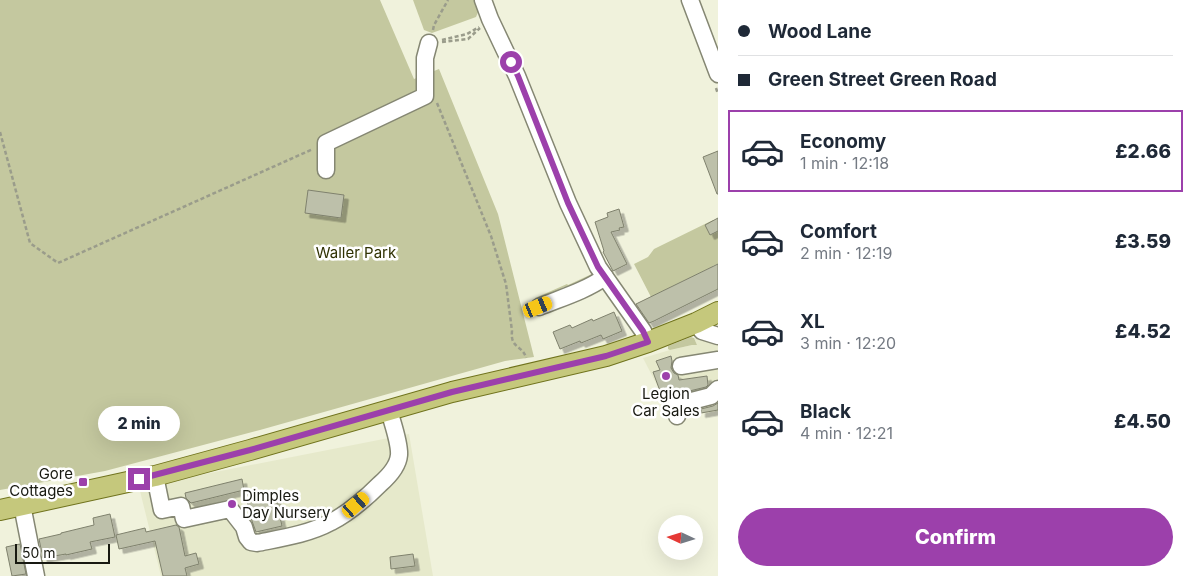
<!DOCTYPE html>
<meta charset="utf-8">
<style>
body{margin:0;font-family:Inter,sans-serif;background:#f2f2f3;color:#1f2937;height:100vh;display:flex;flex-direction:column;font-size:19px;white-space:nowrap}
*{box-sizing:border-box;margin:0}
p{font-size:16px;color:#747a83}
.icon{flex:none;width:28px;height:28px;fill:none;stroke:currentColor;stroke-width:2;stroke-linecap:round;stroke-linejoin:round}
.map{position:relative;flex:1;overflow:hidden}
.drawer{display:flex;flex-direction:column;background:#fff;width:475px}
.drawer>*{flex:none}
.guide{display:grid;align-content:center;height:110px;padding:0 20px;background:#fff}
.needle{width:32px;rotate:274deg}
.buttons{position:absolute;left:658px;top:515px;display:grid;gap:10px}
.buttons a{display:grid;place-items:center;width:45px;height:45px;border-radius:50%;background:#fff;box-shadow:0 5px 20px #0002;font-size:25px}
.scale{position:absolute;left:15px;bottom:12px;width:95px;box-sizing:border-box;padding-left:5px;border:2px solid #181911;border-top:0;font-size:14px;line-height:18px;white-space:nowrap;color:#181911;-webkit-text-stroke:4px #fff;paint-order:stroke}
.end{position:absolute;width:22px;height:22px;margin:-11px;border:6px solid #9c40ab;background:#fff;box-shadow:0 0 0 2px #fff}
.from{border-radius:50%}
.bubble{position:absolute;height:35px;border-radius:18px;background:#fff;box-shadow:0 5px 20px #0002;font-size:16px;font-weight:800;line-height:35px;text-align:center}
.car{position:absolute;width:15px;height:30px;margin:-15px -8px;border-radius:6px;box-shadow:0 0 4px 1px #0007;background:linear-gradient(#f5c518 24%,#345 0 40%,#f5c518 0 76%,#345 0 86%,#f5c518 0)}
.guide b{display:flex;align-items:center;gap:18px;height:48px;font-size:19px}
.guide b+b{border-top:1px solid #e0e1e3}
.guide i{width:12px;height:12px;background:#1f2937}
ul{padding:0;list-style:none}
li{display:flex;align-items:center;gap:15px;height:82px;margin:0 10px 8px;padding:0 10px;border:2px solid transparent;border-radius:0px}
li div{flex:1}
li b{display:block;font-size:19px}
li em{font-style:normal;font-weight:800}
li.selected{border-color:#9c40ab}
li>.icon{width:45px;height:45px;stroke-width:1.5}
.cta{display:flex;gap:10px;margin-top:auto;padding:10px 20px}
.cta a{flex:1;height:58px;border-radius:30px;background:#9c40ab;color:#fff;font-size:20px;font-weight:800;line-height:58px;text-align:center}
main{display:flex;flex:1;min-height:0}
.map>svg:first-child{display:block}
.built{fill:#e6e9cb}
.green{fill:#c4c89f}
.building{fill:#bdc0aa;stroke:#7f816d;filter:url(#shadow)}
.lines{fill:none;stroke-linecap:round;stroke-linejoin:round}
.minor-casing{stroke:#858773;stroke-width:19}
.major-casing{stroke:#70731d;stroke-width:22}
.path{stroke:#9a9c8b;stroke-width:2.5;stroke-dasharray:4 2.5;stroke-linecap:butt}
.minor{stroke:#fff;stroke-width:16}
.major{stroke:#c5c87c;stroke-width:20}
.route{stroke:#9c40ab;stroke-width:6}
.poi-dot{fill:#9c40ab;stroke:#fff;stroke-width:2}
.labels{text-anchor:middle;dominant-baseline:central;stroke-width:5;stroke-linejoin:round;paint-order:stroke}
.park-label{font-size:15px;fill:#303203;stroke:#fff}
.poi-label{font-size:15px;fill:#181911;stroke:#fff}
</style>
<main>
<div class="map">
<svg width="718" height="576" viewBox="0 0 718 576">
<defs>
<filter id="shadow"><feDropShadow dx="4.5" dy="4.5" stdDeviation="0" flood-color="#0004"/></filter>
</defs>
<rect width="100%" height="100%" fill="#f0f2dc"/>
<g class="built">
<polygon points="694,338 718,344 718,411 668,419 666,408 660,391 643,358 670,350 692,345 697,345"/>
<polygon points="409,434 433,576 161,576 139,487"/>
</g>
<g class="green">
<polygon points="0,0 380,0 414,79 439,69 498,214 534,357 505,361 260,430 105,471 0,490"/>
<polygon points="413,0 477,0 480,8 476,17 432,33 424,30"/>
<polygon points="713,220 718,229 718,264 713,266 713,272 710,268 651,297 634,264 648,257 654,249"/>
<polygon points="594,273 596,276 566,290 564,287 536,302 535,298 567,284 568,285"/>
<polygon points="691,337 694,338 697,345 692,345 670,350 668,349 668,346"/>
</g>
<g class="building">
<polygon points="718,151 718,194 717,194 703,157"/>
<polygon points="308,190 344,195 341,218 305,213"/>
<polygon points="619,209 624,227 619,228 620,230 611,232 627,264 613,271 603,252 604,251 595,222 608,217 607,213"/>
<polygon points="718,218 718,231 710,235 705,225"/>
<polygon points="718,264 718,289 654,321 649,323 636,304"/>
<polygon points="614,312 622,331 603,339 601,335 581,343 580,341 560,349 553,332 570,325 572,328 592,319 593,321"/>
<polygon points="671,356 672,361 671,368 674,373 678,375 679,380 707,376 708,385 706,387 673,395 667,401 664,401 663,390 660,391 653,372 660,370 656,361"/>
<polygon points="718,403 718,410 701,413 701,409 713,406"/>
<polygon points="242,479 244,490 191,503 186,498 185,493"/>
<polygon points="275,494 282,526 256,532 252,521 247,501"/>
<polygon points="110,514 115,537 90,542 92,549 66,555 66,554 43,558 39,539 61,534 61,533 94,525 93,518"/>
<polygon points="176,525 179,527 185,556 196,553 199,564 185,568 187,576 163,576 155,541 119,549 116,535 145,528 146,532"/>
<polygon points="20,544 26,574 12,576 6,547"/>
<polygon points="413,554 415,566 391,569 390,557"/>
</g>
<g class="lines">
<g class="minor-casing">
<g id="minor">
<polyline points="483,0 490,19 517,76 568,203 598,267 643,331 648,342"/>
<polyline points="690,0 718,74"/>
<polyline points="326,170 326,143 425,96 425,58 429,43"/>
<path d="M539 307C561 298 585 291 605 277"/>
<polyline points="696,323 702,331 718,336"/>
<polyline points="681,366 718,360"/>
<polyline points="677,416 675,407 676,405 711,396 718,389"/>
<path d="M155 476 162 510 181 506 184 519 230 509 244 527 247 537 251 542 257 543C282 538 309 534 331 522 349 513 366 498 380 484 388 477 398 467 399 455 400 443 392 422 389 410"/>
<polyline points="22,505 36,576"/>
</g>
</g>
<g class="major-casing">
<polyline id="major" points="0,510 155,476 250,450 452,392 606,356 648,342 696,323 718,312"/>
</g>
<g class="path">
<polyline points="433,30 434,25 448,0"/>
<polyline points="442,40 467,34 479,27"/>
<polyline points="442,42 468,39 480,28"/>
<polyline points="716,88 718,94"/>
<path d="M437 103 491 236 506 284 512 331C510 349 523 345 526 358"/>
<polyline points="0,132 30,243 58,263 313,149"/>
</g>
<use href="#minor" class="minor"/>
<use href="#major" class="major"/>
</g>
<g class="lines">
<polyline class="route" points="139,479 250,450 452,392 606,356 648,342 643,331 598,267 568,203 518,76 511,62"/>
</g>
<g class="poi-dot">
<circle cx="666" cy="376" r="5"/>
<rect x="78" y="477" width="10" height="10" rx="2.5"/>
<circle cx="232" cy="504" r="5"/>
</g>
<g class="labels">
<g class="park-label">
<text x="356" y="252">Waller Park</text>
</g>
<g class="poi-label">
<text x="666" y="393">Legion<tspan x="666" dy="17">Car Sales</tspan></text>
<text x="73" y="473" text-anchor="end">Gore<tspan x="73" dy="17">Cottages</tspan></text>
<text x="242" y="495" text-anchor="start">Dimples<tspan x="242" dy="17">Day Nursery</tspan></text>
</g>
</g>
</svg>
<div class="buttons">
<a><svg class="needle" viewBox="-14 -14 28 28"><path d="M0-13l5 13h-10z" fill="#e53935"/><path d="M0 13l5-13h-10z" fill="#747a83"/></svg></a>
</div>
<div class="scale">50 m</div>
<i class="end from" style="left:511px;top:62px"></i>
<i class="end" style="left:139px;top:479px"></i>
<div class="bubble" style="left:98px;top:406px;width:82px">2 min</div>
<i class="car" style="left:538px;top:307px;rotate:68deg"></i>
<i class="car" style="left:356px;top:505px;rotate:49deg"></i>
</div>
<section class="drawer">
<div class="guide">
<b><i class="from"></i>Wood Lane</b>
<b><i></i>Green Street Green Road</b>
</div>
<ul>
<li class="selected"><svg class="icon" aria-label="car" viewBox="0 0 24 24"><path d="M5 17H2v-5l4-1 3-4h7l3 4 3 1v5h-3M9 17h6M6 11h13"/><circle cx="7" cy="17" r="2"/><circle cx="17" cy="17" r="2"/></svg><div><b>Economy</b><p>1 min · 12:18</p></div><em>£2.66</em></li>
<li><svg class="icon" aria-label="car" viewBox="0 0 24 24"><path d="M5 17H2v-5l4-1 3-4h7l3 4 3 1v5h-3M9 17h6M6 11h13"/><circle cx="7" cy="17" r="2"/><circle cx="17" cy="17" r="2"/></svg><div><b>Comfort</b><p>2 min · 12:19</p></div><em>£3.59</em></li>
<li><svg class="icon" aria-label="car" viewBox="0 0 24 24"><path d="M5 17H2v-5l4-1 3-4h7l3 4 3 1v5h-3M9 17h6M6 11h13"/><circle cx="7" cy="17" r="2"/><circle cx="17" cy="17" r="2"/></svg><div><b>XL</b><p>3 min · 12:20</p></div><em>£4.52</em></li>
<li><svg class="icon" aria-label="car" viewBox="0 0 24 24"><path d="M5 17H2v-5l4-1 3-4h7l3 4 3 1v5h-3M9 17h6M6 11h13"/><circle cx="7" cy="17" r="2"/><circle cx="17" cy="17" r="2"/></svg><div><b>Black</b><p>4 min · 12:21</p></div><em>£4.50</em></li>
</ul>
<div class="cta"><a>Confirm</a></div>
</section>
</main>
